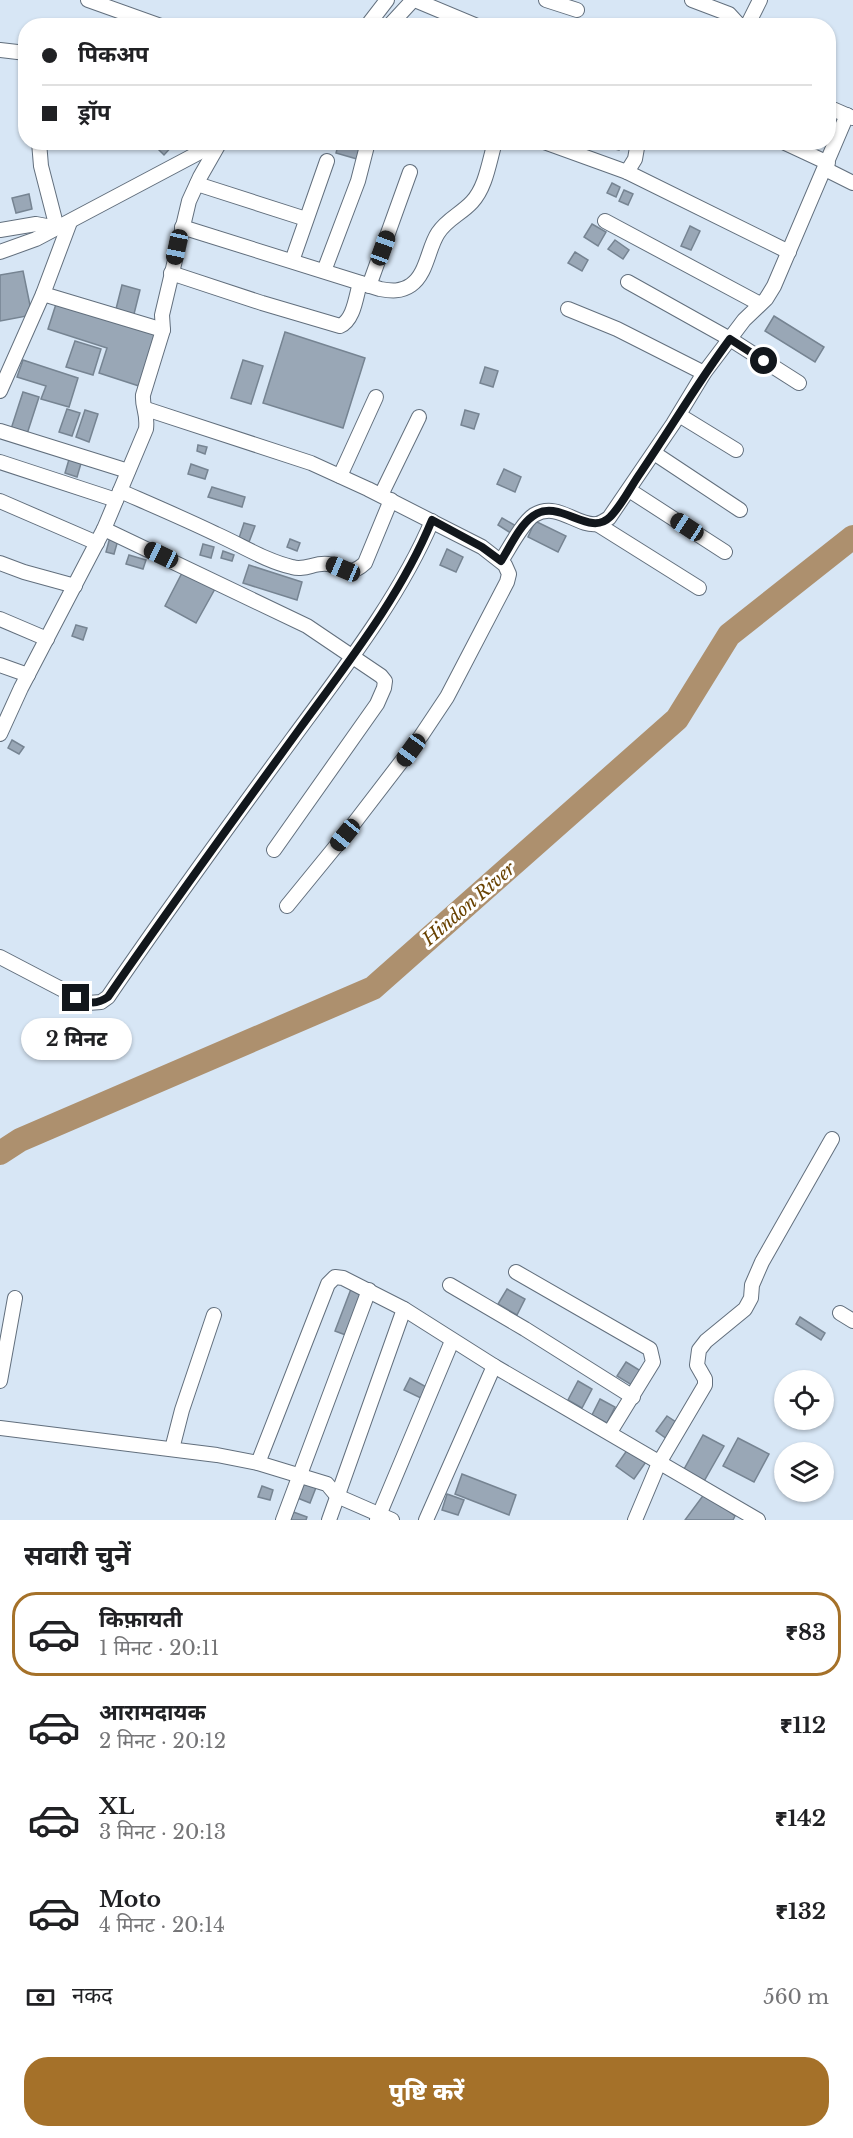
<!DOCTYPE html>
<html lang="hi">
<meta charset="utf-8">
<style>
body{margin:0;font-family:"Libre Baskerville","Noto Sans Devanagari",serif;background:#f6f6f6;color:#202124;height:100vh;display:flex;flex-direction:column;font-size:22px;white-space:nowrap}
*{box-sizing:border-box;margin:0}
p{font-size:20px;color:#757577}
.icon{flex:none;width:33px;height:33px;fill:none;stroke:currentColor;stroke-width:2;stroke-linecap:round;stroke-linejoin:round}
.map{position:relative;height:1520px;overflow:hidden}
.side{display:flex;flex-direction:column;background:#fff;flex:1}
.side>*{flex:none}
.top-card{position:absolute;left:18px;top:18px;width:818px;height:132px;border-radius:24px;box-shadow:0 2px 4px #0004;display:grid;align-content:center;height:132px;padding:0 24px;background:#fff}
.buttons{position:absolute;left:774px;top:1370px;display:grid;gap:12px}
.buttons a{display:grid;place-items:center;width:60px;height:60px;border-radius:50%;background:#fff;box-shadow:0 2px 4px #0004;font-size:30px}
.end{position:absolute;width:27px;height:27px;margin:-14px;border:8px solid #12171c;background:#fff;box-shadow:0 0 0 3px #fff}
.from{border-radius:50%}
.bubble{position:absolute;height:42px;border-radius:21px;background:#fff;box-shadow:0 2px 4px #0004;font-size:20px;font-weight:800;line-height:42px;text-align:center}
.car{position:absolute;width:18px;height:36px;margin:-18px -9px;border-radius:8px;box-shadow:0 0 4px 2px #0007;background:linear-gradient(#222 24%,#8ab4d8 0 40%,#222 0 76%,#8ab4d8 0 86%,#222 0)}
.top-card b{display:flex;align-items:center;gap:21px;height:57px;font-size:22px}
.top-card b+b{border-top:2px solid #e0e0e0}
.top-card i{width:15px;height:15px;background:#202124}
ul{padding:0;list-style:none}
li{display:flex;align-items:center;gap:18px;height:84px;margin:0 12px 9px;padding:0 12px;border:3px solid transparent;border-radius:24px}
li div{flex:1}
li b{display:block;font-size:22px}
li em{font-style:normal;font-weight:800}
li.on{border-color:#a57129}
li>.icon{width:54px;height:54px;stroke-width:1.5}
h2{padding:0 24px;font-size:27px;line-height:72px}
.pay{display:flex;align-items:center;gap:15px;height:66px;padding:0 24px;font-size:22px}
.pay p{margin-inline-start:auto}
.cta{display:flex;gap:12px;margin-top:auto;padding:12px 24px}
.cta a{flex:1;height:69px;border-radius:24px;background:#a57129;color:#fff;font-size:24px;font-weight:800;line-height:69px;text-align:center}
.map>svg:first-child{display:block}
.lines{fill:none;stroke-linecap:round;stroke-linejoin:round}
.river{stroke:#ad906e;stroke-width:24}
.building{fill:#99a7b6;stroke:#768492;stroke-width:1.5}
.minor-casing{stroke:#626f7d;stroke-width:16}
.minor{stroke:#fff;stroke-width:14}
.route{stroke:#12171c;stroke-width:8}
.labels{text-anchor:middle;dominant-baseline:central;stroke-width:6;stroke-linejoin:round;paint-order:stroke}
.water-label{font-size:18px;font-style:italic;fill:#694201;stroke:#fff}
</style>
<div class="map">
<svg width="853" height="1520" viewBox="0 0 853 1520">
<rect width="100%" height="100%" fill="#d7e6f5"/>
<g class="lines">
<polyline class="river" points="0,1153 20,1140 373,988 677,719 729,635 853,537"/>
</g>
<g class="building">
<polygon points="151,142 176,142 164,155"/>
<polygon points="339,142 362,142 357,159 336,153"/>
<polygon points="605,142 621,142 619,150 604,146"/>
<polygon points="612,183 620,187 616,197 607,193"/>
<polygon points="624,190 633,194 628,205 619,201"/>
<polygon points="29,194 32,209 16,213 12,198"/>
<polygon points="592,224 606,232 598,246 584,237"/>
<polygon points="690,226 700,231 691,250 681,246"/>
<polygon points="615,240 629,250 623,259 608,249"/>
<polygon points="575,252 588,260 582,271 568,263"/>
<polygon points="23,271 32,315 0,321 0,275"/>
<polygon points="122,285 140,290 133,318 115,313"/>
<polygon points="57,301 159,333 142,387 99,373 107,348 48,329"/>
<polygon points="774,316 824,347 815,362 765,331"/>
<polygon points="285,332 365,358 343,428 263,403"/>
<polygon points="75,341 101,349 93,375 66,367"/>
<polygon points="23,360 78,378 69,407 41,399 46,386 17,377"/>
<polygon points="243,360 263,366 251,404 231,398"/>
<polygon points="485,367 498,371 493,387 480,383"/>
<polygon points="23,392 39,397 27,434 11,429"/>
<polygon points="67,409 80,413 72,436 59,432"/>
<polygon points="85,410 98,414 89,442 76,437"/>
<polygon points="465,410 479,414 474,429 461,425"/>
<polygon points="198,445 207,447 205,454 197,451"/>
<polygon points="70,456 82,460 77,477 65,473"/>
<polygon points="191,464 208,470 205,479 188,474"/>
<polygon points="504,469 521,477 515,492 497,484"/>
<polygon points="212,487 245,497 242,507 208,497"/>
<polygon points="502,518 518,527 514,535 498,525"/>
<polygon points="535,521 566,536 558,552 528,537"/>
<polygon points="244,523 255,526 249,542 239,538"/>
<polygon points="110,537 118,540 114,554 106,552"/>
<polygon points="290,539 300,543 297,551 287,547"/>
<polygon points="203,544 214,547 211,558 200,555"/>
<polygon points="447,549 463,557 456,572 440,565"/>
<polygon points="223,551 234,555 232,561 221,558"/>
<polygon points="129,555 146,560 143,569 126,564"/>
<polygon points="249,565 302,582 297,600 243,583"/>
<polygon points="184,569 216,587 196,623 165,606"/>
<polygon points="76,625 87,628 83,640 72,636"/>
<polygon points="12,740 24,747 19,754 8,748"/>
<polygon points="351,1289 367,1295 351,1337 335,1331"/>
<polygon points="507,1289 525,1299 517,1315 498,1304"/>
<polygon points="800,1317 825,1333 821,1340 796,1324"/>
<polygon points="626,1362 644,1373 635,1387 617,1376"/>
<polygon points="410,1378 430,1389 425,1400 404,1390"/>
<polygon points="578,1381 592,1389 582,1408 568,1400"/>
<polygon points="600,1399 615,1407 607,1423 592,1415"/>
<polygon points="667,1416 682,1426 671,1442 656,1431"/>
<polygon points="703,1435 724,1446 703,1483 683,1471"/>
<polygon points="738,1438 769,1454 754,1482 723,1466"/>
<polygon points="630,1446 648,1459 634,1479 616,1466"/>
<polygon points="784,1454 784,1478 775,1473"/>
<polygon points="462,1474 516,1495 509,1515 455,1494"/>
<polygon points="301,1480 317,1485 310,1503 295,1497"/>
<polygon points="262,1486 273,1490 270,1500 258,1497"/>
<polygon points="705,1493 735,1516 733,1520 685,1520"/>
<polygon points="447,1494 464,1500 458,1515 442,1510"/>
<polygon points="288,1510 307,1517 306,1520 285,1520"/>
</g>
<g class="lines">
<g class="minor-casing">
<g id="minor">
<polyline points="88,0 161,26"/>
<polyline points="415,0 477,26"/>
<polyline points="546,0 577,10"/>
<polyline points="692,0 729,14 740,26"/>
<polyline points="367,26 387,0"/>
<polyline points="389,26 413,0"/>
<polyline points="747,26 760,0"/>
<polyline points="0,50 26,53"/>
<polyline points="828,107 853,118"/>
<polyline points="544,142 627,172 789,252"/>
<polyline points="783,142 828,163"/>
<polyline points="825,169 853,183"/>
<polyline points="627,172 635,159 638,142"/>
<polyline points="197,184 306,219"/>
<polyline points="605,221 760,304"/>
<path d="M182 227 380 289C391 291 401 292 411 285 427 274 428 248 438 233 447 219 461 214 472 202 486 187 489 162 495 142"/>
<polyline points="0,230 36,224 57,228 41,166 39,142"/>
<polyline points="0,252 36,239 219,142"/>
<polyline points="292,261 327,161"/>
<polyline points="324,271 358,181 368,142"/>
<path d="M171 273 262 303 340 326C354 320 356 296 360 283"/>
<polyline points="628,282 730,339 799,383"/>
<polyline points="369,286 410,172"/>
<polyline points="43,294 163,330"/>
<polyline points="568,309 617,329 704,373"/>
<polyline points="0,391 43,294 70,222"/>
<polyline points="146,409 311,463 368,489 482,547 505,565 509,574 507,582 447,697 421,736 345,835 287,906"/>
<polyline points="679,415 736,450"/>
<polyline points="0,431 128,471"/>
<polyline points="654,453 740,510"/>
<polyline points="0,462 116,500"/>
<polyline points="340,476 376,397"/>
<polyline points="629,490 725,552"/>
<path d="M120 491C152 505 185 519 216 534 241 545 266 561 292 567 305 571 315 562 328 564 345 566 349 578 365 563L391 500"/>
<polyline points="381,495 419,417"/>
<polyline points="0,501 97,543"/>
<polyline points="597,524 699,588"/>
<polyline points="104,529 307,626 381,676 385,681 384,688 377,704 274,850"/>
<path d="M501 561C509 549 522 523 534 515 558 501 577 527 597 524 601 523 606 520 609 518L673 424 704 373 744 320 766 299 774 286 847 115"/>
<polyline points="0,563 24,572 75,586"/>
<polyline points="0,619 47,639"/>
<polyline points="0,665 28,675"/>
<path d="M0 734 21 688 104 529 146 429C148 412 142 408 143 395L163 330 162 315 189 201 200 177 220 142"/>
<path d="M0 957 88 1003 101 1002 108 997C168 909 230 824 293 738 342 671 400 597 432 521"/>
<polyline points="516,1272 650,1349 653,1362 610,1432"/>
<polyline points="450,1285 525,1329 633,1397"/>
<polyline points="840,1313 853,1321"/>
<polyline points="0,1381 15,1298"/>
<polyline points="0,1428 217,1455 258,1463 327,1484 337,1496 392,1520"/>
<polyline points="172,1449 182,1410 214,1315"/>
<polyline points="258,1463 328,1284 335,1277 343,1278 404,1309 494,1366 758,1520"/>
<polyline points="283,1520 369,1290"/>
<polyline points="329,1520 404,1309"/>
<polyline points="377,1520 452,1341"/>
<polyline points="426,1520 494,1366"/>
<polyline points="635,1520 659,1463 705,1385 705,1379 697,1365 699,1350 706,1341 745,1309 751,1298 752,1285 762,1262 832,1139"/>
</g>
</g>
<use href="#minor" class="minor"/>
</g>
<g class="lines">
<path class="route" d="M76 998C89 1003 96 1005 108 997 170 907 234 819 298 731 346 665 401 596 432 520L482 547 501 561C510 547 519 526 533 516 559 497 589 538 610 517 622 505 631 486 641 472 671 428 698 382 730 339L764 361"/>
</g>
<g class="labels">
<g class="water-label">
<text transform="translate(469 904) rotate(-41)">Hindon River</text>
</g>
</g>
</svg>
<div class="buttons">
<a><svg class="icon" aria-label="locate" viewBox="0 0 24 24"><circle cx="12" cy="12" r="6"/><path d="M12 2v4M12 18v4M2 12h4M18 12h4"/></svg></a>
<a><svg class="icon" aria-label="layers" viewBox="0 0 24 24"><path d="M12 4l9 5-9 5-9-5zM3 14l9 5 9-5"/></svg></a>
</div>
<i class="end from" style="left:764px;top:361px"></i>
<i class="end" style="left:76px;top:998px"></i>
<div class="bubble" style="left:21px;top:1018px;width:111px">2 मिनट</div>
<i class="car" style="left:177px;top:247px;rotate:192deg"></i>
<i class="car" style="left:383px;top:248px;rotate:20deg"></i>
<i class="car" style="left:687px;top:527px;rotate:303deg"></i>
<i class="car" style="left:161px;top:555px;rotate:295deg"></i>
<i class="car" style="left:343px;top:569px;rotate:293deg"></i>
<i class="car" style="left:411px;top:750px;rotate:216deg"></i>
<i class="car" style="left:345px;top:835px;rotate:219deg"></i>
<div class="top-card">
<b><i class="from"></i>पिकअप</b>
<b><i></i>ड्रॉप</b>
</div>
</div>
<section class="side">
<h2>सवारी चुनें</h2>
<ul>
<li class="on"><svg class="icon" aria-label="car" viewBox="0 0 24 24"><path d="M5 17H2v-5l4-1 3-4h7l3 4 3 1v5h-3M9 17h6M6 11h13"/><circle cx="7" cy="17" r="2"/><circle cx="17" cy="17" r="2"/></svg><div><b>किफ़ायती</b><p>1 मिनट · 20:11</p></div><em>₹83</em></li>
<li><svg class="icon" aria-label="car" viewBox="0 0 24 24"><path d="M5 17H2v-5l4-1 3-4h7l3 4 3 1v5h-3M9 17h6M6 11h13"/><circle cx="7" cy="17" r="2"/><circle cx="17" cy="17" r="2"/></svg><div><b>आरामदायक</b><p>2 मिनट · 20:12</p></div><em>₹112</em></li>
<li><svg class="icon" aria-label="car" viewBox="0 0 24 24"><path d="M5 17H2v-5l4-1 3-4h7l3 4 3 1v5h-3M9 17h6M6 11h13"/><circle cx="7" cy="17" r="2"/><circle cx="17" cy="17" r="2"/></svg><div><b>XL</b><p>3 मिनट · 20:13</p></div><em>₹142</em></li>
<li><svg class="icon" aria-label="car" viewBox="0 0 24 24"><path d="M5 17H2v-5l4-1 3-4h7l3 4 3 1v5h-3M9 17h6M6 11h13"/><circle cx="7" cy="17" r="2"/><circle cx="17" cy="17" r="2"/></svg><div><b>Moto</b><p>4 मिनट · 20:14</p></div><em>₹132</em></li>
</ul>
<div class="pay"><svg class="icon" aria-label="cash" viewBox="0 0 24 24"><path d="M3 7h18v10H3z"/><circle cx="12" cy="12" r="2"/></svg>नकद<p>560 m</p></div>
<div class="cta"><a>पुष्टि करें</a></div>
</section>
